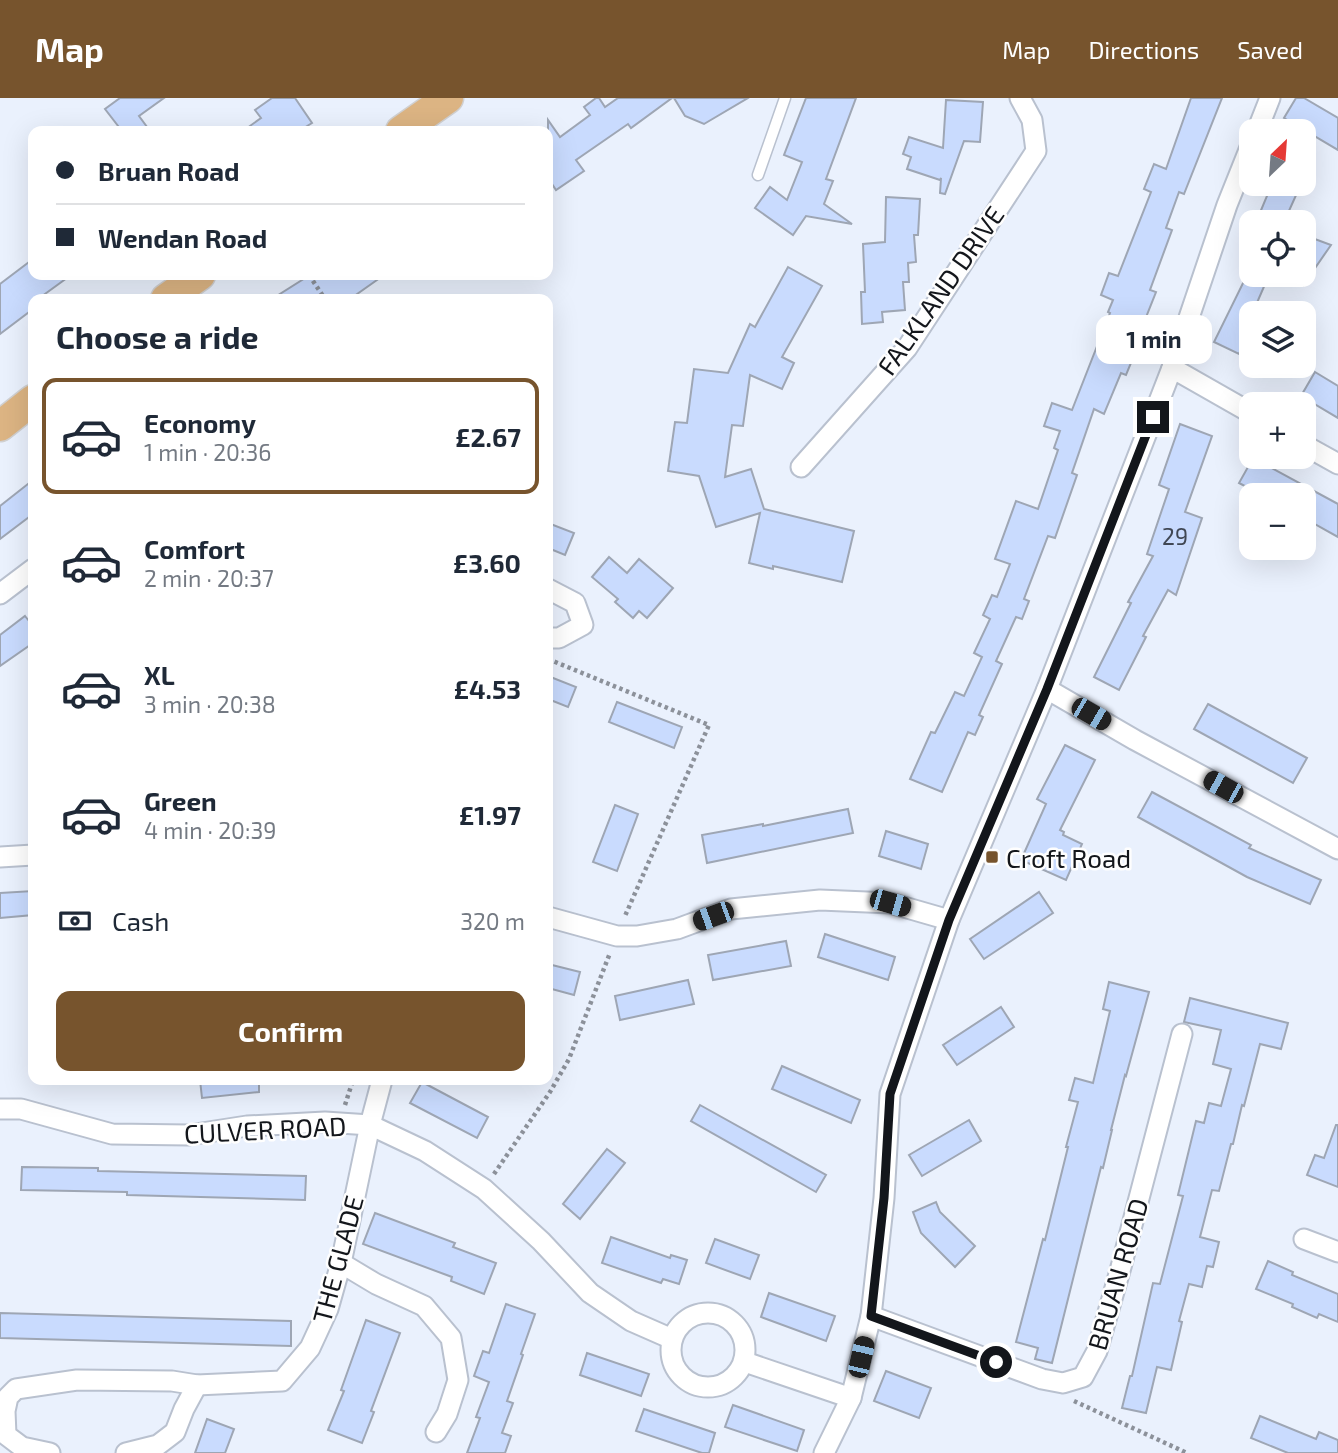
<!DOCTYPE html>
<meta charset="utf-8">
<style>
body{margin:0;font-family:"Exo 2",sans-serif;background:#f2f2f3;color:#1f2937;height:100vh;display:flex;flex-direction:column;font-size:26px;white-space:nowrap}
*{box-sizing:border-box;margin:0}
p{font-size:23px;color:#747a83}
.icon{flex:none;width:38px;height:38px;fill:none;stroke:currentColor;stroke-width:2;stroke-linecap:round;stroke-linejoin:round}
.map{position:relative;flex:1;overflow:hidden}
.panel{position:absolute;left:28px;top:196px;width:525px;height:791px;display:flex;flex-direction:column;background:#fff;border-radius:14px;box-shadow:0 7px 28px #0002}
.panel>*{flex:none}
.guide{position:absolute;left:28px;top:28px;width:525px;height:154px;border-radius:14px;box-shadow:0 7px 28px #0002;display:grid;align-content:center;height:154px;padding:0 28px;background:#fff}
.needle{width:46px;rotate:25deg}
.tools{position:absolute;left:1239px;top:21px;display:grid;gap:14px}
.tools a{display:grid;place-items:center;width:77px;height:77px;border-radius:14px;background:#fff;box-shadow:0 7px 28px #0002;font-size:35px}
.end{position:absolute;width:32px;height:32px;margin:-16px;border:9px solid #13161b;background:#fff;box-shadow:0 0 0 4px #fff}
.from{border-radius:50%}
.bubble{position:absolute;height:49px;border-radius:14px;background:#fff;box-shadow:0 7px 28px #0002;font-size:23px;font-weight:700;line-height:49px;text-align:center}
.car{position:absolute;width:21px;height:42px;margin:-21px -10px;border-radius:9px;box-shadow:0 0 5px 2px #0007;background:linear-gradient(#222 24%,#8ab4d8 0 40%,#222 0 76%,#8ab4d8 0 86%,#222 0)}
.guide b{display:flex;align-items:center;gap:24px;height:66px;font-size:26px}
.guide b+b{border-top:2px solid #e0e1e3}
.guide i{width:18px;height:18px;background:#1f2937}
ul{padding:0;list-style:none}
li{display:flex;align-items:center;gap:21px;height:116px;margin:0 14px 10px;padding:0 14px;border:4px solid transparent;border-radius:14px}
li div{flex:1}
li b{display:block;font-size:26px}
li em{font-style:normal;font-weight:700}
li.selected{border-color:#77542d}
li>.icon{width:63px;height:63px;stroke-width:1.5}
h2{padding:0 28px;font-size:32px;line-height:84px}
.pay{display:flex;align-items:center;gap:18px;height:77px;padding:0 28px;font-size:26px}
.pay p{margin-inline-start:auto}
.primary-button{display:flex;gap:14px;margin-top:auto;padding:14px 28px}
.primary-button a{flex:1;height:80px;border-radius:14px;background:#77542d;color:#fff;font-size:28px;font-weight:700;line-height:80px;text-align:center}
header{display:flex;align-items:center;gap:42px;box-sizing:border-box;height:98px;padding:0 35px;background:#77542d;color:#fff}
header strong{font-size:33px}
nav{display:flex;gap:38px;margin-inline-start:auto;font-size:24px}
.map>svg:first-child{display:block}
.building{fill:#c9dbfe;stroke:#9ea6b4;stroke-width:2}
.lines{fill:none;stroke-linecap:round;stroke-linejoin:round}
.service-casing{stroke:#b9c1cf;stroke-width:13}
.minor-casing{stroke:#b9c1cf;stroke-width:23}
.primary-casing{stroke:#d0d0d1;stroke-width:33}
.path{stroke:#8c919a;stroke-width:4.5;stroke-dasharray:3.5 3.5;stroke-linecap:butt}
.service{stroke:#fff;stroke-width:10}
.minor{stroke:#fff;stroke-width:19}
.primary{stroke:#dcb483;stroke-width:30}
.route{stroke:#13161b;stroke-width:9}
.poi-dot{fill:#77542d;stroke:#fefefe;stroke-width:2.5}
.labels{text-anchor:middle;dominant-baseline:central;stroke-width:5;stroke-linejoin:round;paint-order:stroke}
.number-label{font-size:23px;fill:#404754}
.street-label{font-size:26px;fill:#13161b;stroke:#fefefe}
.poi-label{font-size:26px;fill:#13161b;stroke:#fefefe;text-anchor:start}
</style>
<header>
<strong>Map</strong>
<nav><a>Map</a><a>Directions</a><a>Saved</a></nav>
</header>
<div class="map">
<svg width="1338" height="1355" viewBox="0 0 1338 1355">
<rect width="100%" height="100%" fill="#eaf1fd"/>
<g class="building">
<polygon points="120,0 164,0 139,18 150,33 122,33 105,11"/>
<polygon points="272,0 295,0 312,25 299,33 243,33 261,20 255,12"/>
<polygon points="596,0 599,0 605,9 618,0 672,0 631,30 628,26 576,62 584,73 556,92 548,80 548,22 560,39 590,17 584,9"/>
<polygon points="674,0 748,0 704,26 685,18"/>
<polygon points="806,0 856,0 826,81 833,83 824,106 852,126 806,118 793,137 755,110 770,89 787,102 802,64 784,57"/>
<polygon points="1191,0 1222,0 1184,96 1179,94 1166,130 1172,132 1150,192 1156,194 1137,242 1140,243 1126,277 1121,275 1104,316 1094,311 1072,375 1077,377 1055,440 1048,438 1024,501 1029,503 1022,521 1016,519 996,563 1002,566 979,617 983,619 975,637 968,634 942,694 910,681 931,634 935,635 955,594 964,598 982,559 974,555 990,521 983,517 992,497 997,499 1010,466 995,461 1016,403 1038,411 1058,352 1054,350 1060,333 1044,328 1052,305 1072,312 1110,215 1108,214 1113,202 1101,197 1109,175 1118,178 1151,94 1144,91 1154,66 1166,71"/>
<polygon points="1296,0 1304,0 1338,20 1338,52 1284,20"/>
<polygon points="946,2 983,4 980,44 964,43 945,96 940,95 941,80 940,82 907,71 911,59 903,56 909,39 943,50"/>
<polygon points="1272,86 1276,86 1297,95 1284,124 1276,124 1259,117"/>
<polygon points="886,99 920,101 918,137 914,137 916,164 908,165 909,184 903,184 905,212 882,214 883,224 862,226 861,194 865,194 863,146 885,144"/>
<polygon points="1304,137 1331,147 1304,186"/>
<polygon points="33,161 33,177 71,177 38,201 33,201 33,205 30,207 33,211 0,236 0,186"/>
<polygon points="788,169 822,188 782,259 794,265 782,291 750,277 743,328 732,327 725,379 751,371 764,411 854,433 842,484 773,468 773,471 749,465 760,415 716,429 699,378 668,373 675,324 687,325 694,271 728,275 750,226 755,229"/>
<polygon points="310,177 384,177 350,201 272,201"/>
<polygon points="1247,177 1269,177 1256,207 1262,210 1259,215 1251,215 1251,231 1239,256 1214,244"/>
<polygon points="1315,274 1338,288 1338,320 1301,298"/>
<polygon points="1180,326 1212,338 1185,414 1202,420 1176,497 1168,492 1143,538 1146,539 1119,592 1094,579 1131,505 1128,504 1153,458 1147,456 1169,391 1159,387"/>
<polygon points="1253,360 1338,406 1338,439 1304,420 1304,397 1262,397 1239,385"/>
<polygon points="33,382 33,416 0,441 0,408"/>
<polygon points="548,425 574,435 565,457 548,450"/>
<polygon points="609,459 627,475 639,461 673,490 647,520 639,513 633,520 615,504 618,501 592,479"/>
<polygon points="25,518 33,528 33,545 0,568 0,537"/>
<polygon points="548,578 576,589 568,609 548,601"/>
<polygon points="617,604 682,629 674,650 609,624"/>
<polygon points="1208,606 1307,660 1293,685 1194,631"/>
<polygon points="1065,647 1095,662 1060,732 1064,734 1063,737 1082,746 1066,782 1021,762 1046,706 1037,701"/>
<polygon points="1152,694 1251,747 1249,750 1321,782 1310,806 1247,779 1138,719"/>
<polygon points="615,707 638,716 617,773 593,764"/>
<polygon points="848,711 853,735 707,765 702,737 763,726 763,728"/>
<polygon points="886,733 928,746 921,771 879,758"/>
<polygon points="33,793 33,817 0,820 0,795"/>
<polygon points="1039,794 1053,815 984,861 970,841"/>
<polygon points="825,836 895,859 888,882 818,859"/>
<polygon points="786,843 791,868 713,882 708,857"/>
<polygon points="548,866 580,874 574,897 548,890"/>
<polygon points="688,882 694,906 620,922 615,898"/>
<polygon points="1109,884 1149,894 1126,978 1125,977 1111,1032 1112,1032 1103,1070 1101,1069 1052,1265 1035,1261 1038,1250 1016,1244 1043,1141 1045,1142 1068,1049 1066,1049 1078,1004 1069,1002 1075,980 1093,985 1110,913 1103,911"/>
<polygon points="1190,900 1288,925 1281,951 1260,946 1244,1008 1242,1007 1233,1046 1231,1046 1219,1093 1212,1092 1200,1139 1219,1144 1213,1169 1207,1168 1202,1189 1189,1186 1179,1223 1182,1224 1171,1272 1157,1269 1146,1315 1122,1310 1130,1278 1132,1278 1153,1185 1160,1186 1183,1098 1178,1097 1196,1023 1204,1025 1209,1005 1221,1008 1231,971 1213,966 1221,932 1184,924"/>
<polygon points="1001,909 1014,929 957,967 943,947"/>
<polygon points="782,968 860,1002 851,1025 772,991"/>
<polygon points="200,982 259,982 259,994 202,1000"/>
<polygon points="422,984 488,1019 477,1040 410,1005"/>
<polygon points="700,1007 826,1077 816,1094 691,1023"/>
<polygon points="969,1022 981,1043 922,1078 909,1057"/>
<polygon points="1336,1027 1338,1027 1338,1089 1307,1077 1315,1057 1324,1060"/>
<polygon points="607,1051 625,1065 580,1121 563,1106"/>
<polygon points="22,1069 98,1070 98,1073 306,1078 305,1102 127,1097 127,1094 21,1092"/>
<polygon points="936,1104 940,1114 975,1148 955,1169 921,1135 913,1114"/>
<polygon points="375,1115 455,1145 453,1149 496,1165 484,1196 451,1183 452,1179 363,1146"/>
<polygon points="611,1139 670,1160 671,1157 687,1162 679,1186 663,1181 661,1185 602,1165"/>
<polygon points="715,1141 759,1157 750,1181 706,1165"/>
<polygon points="1268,1163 1293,1174 1292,1177 1338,1196 1338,1224 1319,1216 1317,1220 1292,1209 1293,1206 1256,1191"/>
<polygon points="769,1195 835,1218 826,1243 761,1219"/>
<polygon points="506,1206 535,1216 521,1256 523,1257 507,1303 513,1305 502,1335 511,1338 505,1355 467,1355 480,1320 476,1319 489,1284 474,1278 483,1253 489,1255"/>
<polygon points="0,1215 291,1223 291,1248 0,1240"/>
<polygon points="366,1222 400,1235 371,1313 374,1314 362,1345 328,1332 344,1293 341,1292"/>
<polygon points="587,1255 649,1276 641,1298 580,1277"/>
<polygon points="886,1273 931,1290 919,1320 874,1303"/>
<polygon points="733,1307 804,1332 797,1353 725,1329"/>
<polygon points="644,1311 715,1335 709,1355 702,1355 636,1333"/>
<polygon points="1260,1318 1316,1341 1319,1334 1338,1342 1338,1355 1288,1355 1251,1340"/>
<polygon points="207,1321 234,1331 225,1355 195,1355"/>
</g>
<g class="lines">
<g class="service-casing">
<polyline id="service" points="758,77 785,0"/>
</g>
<g class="minor-casing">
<g id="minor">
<polyline points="1257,33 1270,0"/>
<polyline points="1172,270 1251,315"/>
<polyline points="1304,347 1338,366"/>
<polyline points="801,369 907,250 1036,53 1032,22 1020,0"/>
<polyline points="548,491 575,505 583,527 559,540 548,540"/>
<polyline points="0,496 33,471"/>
<polyline points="1047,591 1135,642 1338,751"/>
<polyline points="0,759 33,757"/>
<polyline points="548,819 617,838 637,838 677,831 731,811 820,802 890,805 949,822"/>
<polyline points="0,1011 21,1011 112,1036 189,1037 247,1028 325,1024 370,1027 425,1053 484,1091 541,1143 590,1195 631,1223 672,1241"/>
<polyline points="1304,1141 1338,1154"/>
<polyline points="341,1165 376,1186 424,1208 451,1240 458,1282 447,1316 436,1334"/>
<circle cx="708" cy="1252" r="37"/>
<polyline points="871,1218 1042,1281 1063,1285 1083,1279 1097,1253 1121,1169 1182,936"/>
<polyline points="745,1264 851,1300"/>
<polyline points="50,1355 22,1349 6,1337 5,1313 8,1299 16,1291 77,1282 172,1283 197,1287 282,1283 310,1250 328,1211 341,1165 370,1027 382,982"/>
<polyline points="126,1355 158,1347 175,1334 184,1311 197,1287"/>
<polyline points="824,1355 851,1300 871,1218 884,1100 890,996 949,822 1047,591 1172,270 1227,107 1251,47"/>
</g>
</g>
<g class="primary-casing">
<g id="primary">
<polyline points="401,33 448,0"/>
<polyline points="166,201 200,177"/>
<polyline points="0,328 33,302"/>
</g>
</g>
<g class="path">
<polyline points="309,177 325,201"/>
<polyline points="548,561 709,627 625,818"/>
<polyline points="345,1007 353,982"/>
<polyline points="494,1076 550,994 569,961 610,855"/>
<polyline points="1074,1303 1187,1355"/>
</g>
<use href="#service" class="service"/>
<use href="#minor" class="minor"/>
<use href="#primary" class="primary"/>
</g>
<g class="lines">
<polyline class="route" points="996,1264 871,1218 884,1100 890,996 949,822 1047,591 1153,319"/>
</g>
<rect class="poi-dot" x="985" y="752" width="14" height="14" rx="3.5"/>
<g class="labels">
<g class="number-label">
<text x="1175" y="438">29</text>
</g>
<g class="street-label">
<text transform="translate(940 192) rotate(-55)">FALKLAND DRIVE</text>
<text transform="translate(265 1031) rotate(-3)">CULVER ROAD</text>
<text transform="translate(337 1161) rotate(-75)">THE GLADE</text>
<text transform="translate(1117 1176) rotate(-74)">BRUAN ROAD</text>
</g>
<g class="poi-label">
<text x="1006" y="759">Croft Road</text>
</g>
</g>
</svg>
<div class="tools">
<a><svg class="needle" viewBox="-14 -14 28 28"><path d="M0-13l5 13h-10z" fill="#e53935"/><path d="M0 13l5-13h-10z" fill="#747a83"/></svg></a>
<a><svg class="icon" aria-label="locate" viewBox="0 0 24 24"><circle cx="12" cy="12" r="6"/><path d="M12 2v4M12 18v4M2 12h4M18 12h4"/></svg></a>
<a><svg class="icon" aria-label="layers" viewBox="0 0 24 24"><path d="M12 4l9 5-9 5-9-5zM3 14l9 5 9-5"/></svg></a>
<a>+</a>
<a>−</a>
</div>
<i class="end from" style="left:996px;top:1264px"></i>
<i class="end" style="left:1153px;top:319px"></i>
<div class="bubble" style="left:1096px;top:217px;width:116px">1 min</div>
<i class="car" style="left:1091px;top:616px;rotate:120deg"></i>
<i class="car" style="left:1223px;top:689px;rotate:299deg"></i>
<i class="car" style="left:890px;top:805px;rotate:106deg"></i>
<i class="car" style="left:713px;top:818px;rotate:250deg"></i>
<i class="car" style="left:861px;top:1259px;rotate:13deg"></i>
<div class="guide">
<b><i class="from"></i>Bruan Road</b>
<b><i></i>Wendan Road</b>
</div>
<section class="panel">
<h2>Choose a ride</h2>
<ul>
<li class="selected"><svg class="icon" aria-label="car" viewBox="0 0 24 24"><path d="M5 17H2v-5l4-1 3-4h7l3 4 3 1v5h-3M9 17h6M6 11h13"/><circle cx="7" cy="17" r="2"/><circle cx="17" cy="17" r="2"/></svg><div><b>Economy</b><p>1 min · 20:36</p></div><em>£2.67</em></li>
<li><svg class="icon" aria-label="car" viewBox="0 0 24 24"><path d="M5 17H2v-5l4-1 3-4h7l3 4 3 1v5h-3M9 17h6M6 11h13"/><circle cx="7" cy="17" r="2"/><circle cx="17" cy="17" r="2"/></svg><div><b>Comfort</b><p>2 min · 20:37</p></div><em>£3.60</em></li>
<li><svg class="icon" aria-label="car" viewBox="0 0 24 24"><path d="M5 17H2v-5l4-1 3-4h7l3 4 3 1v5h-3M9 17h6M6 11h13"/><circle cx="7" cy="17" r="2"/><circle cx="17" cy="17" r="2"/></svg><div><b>XL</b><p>3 min · 20:38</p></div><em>£4.53</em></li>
<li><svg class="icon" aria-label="car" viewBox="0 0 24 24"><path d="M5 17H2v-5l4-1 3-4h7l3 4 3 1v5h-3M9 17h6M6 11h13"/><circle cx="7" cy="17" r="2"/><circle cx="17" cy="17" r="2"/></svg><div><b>Green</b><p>4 min · 20:39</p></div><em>£1.97</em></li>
</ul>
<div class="pay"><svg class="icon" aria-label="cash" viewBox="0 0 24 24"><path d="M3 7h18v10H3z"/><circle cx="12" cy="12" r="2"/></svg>Cash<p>320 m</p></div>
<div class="primary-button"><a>Confirm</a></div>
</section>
</div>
